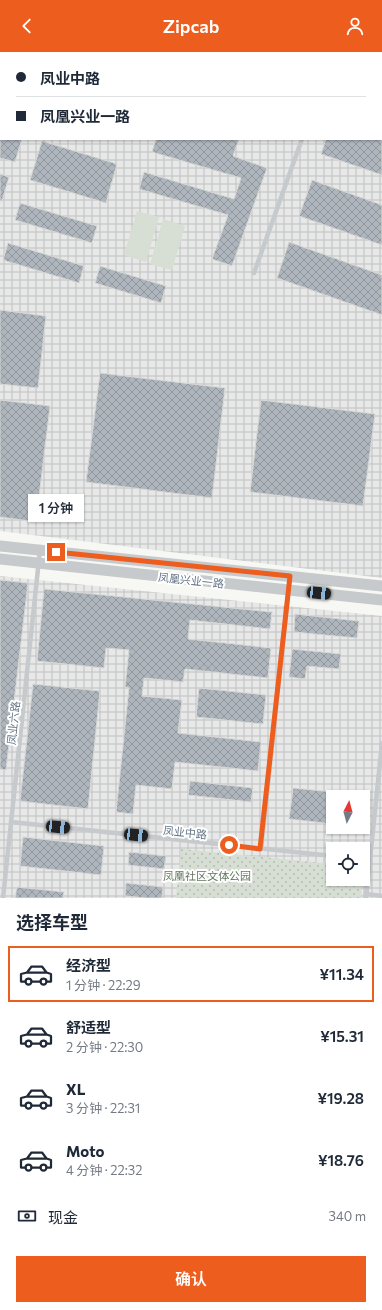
<!DOCTYPE html>
<html lang="zh">
<meta charset="utf-8">
<style>
body{margin:0;font-family:Commissioner,"Noto Sans SC",sans-serif;background:#f2f2f3;color:#1f2937;height:100vh;display:flex;flex-direction:column;font-size:15px;white-space:nowrap}
*{box-sizing:border-box;margin:0}
p{font-size:13px;color:#747a83}
.icon{flex:none;width:22px;height:22px;fill:none;stroke:currentColor;stroke-width:2;stroke-linecap:round;stroke-linejoin:round}
.map{position:relative;height:846px;overflow:hidden}
.details{display:flex;flex-direction:column;background:#fff;flex:1}
.details>*{flex:none}
.top-card{position:absolute;left:0px;top:0px;width:382px;height:88px;box-shadow:0 1px 3px #0004;display:grid;align-content:center;height:88px;padding:0 16px;background:#fff}
.needle{width:26px;rotate:6deg}
.fabs{position:absolute;left:326px;top:738px;display:grid;gap:8px}
.fabs a{display:grid;place-items:center;width:44px;height:44px;border-radius:0px;background:#fff;box-shadow:0 1px 3px #0004;font-size:20px}
.end{position:absolute;width:18px;height:18px;margin:-9px;border:5px solid #ec5d1e;background:#fff;box-shadow:0 0 0 2px #fff}
.from{border-radius:50%}
.bubble{position:absolute;height:28px;border-radius:0px;background:#fff;box-shadow:0 1px 3px #0004;font-size:13px;font-weight:600;line-height:28px;text-align:center}
.car{position:absolute;width:12px;height:24px;margin:-12px -6px;border-radius:5px;box-shadow:0 0 3px 1px #0007;background:linear-gradient(#222 24%,#8ab4d8 0 40%,#222 0 76%,#8ab4d8 0 86%,#222 0)}
.top-card b{display:flex;align-items:center;gap:14px;height:38px;font-size:15px}
.top-card b+b{border-top:1px solid #e0e1e3}
.top-card i{width:10px;height:10px;background:#1f2937}
ul{padding:0;list-style:none}
li{display:flex;align-items:center;gap:12px;height:56px;margin:0 8px 6px;padding:0 8px;border:2px solid transparent;border-radius:0px}
li div{flex:1}
li b{display:block;font-size:15px}
li em{font-style:normal;font-weight:600}
li.active{border-color:#ec5d1e}
li>.icon{width:36px;height:36px;stroke-width:1.5}
h2{padding:0 16px;font-size:18px;line-height:48px}
.pay{display:flex;align-items:center;gap:10px;height:44px;padding:0 16px;font-size:15px}
.pay p{margin-inline-start:auto}
.action{display:flex;gap:8px;margin-top:auto;padding:8px 16px}
.action a{flex:1;height:46px;border-radius:0px;background:#ec5d1e;color:#fff;font-size:16px;font-weight:600;line-height:46px;text-align:center}
header{display:flex;justify-content:space-between;align-items:center;height:52px;padding:0 16px;background:#ec5d1e;color:#fff;font-size:18px;font-weight:600}
.map>svg:first-child{display:block}
.industrial{fill:url(#industrial-grid);fill-rule:evenodd}
.park{fill:url(#park-dots)}
.pitch{fill:#d7dfd4}
.building{fill:url(#building-cross-hatch);stroke:#d8d8d6}
.lines{fill:none;stroke-linecap:round;stroke-linejoin:round}
.service{stroke:#c6cacd;stroke-width:4.5}
.tertiary{stroke:#c6cacd;stroke-width:11}
.route{stroke:#ec5d1e;stroke-width:5}
.labels{text-anchor:middle;dominant-baseline:central;stroke-width:4;stroke-linejoin:round;paint-order:stroke}
.street-label{font-size:11px;fill:#647486;stroke:#fff}
.park-label{font-size:11px;fill:#63785f;stroke:#fff}
</style>
<header><svg class="icon" aria-label="back" viewBox="0 0 24 24"><path d="M15 5l-7 7 7 7"/></svg>Zipcab<svg class="icon" aria-label="person" viewBox="0 0 24 24"><circle cx="12" cy="8" r="4"/><path d="M4 21q1-7 8-7t8 7"/></svg></header>
<div class="map">
<svg width="382" height="846" viewBox="0 0 382 846">
<defs>
<pattern id="industrial-grid" width="8" height="8" patternUnits="userSpaceOnUse"><rect width="8" height="8" fill="#e7e8e7"/><path d="M0 4h8M4 0v8" fill="none" stroke="#bfc1c1"/></pattern>
<pattern id="park-dots" width="8" height="8" patternUnits="userSpaceOnUse"><rect width="8" height="8" fill="#d7dfd4"/><path d="M2 2h.1M6 6h.1" fill="none" stroke="#b2b9b2" stroke-width="1.8" stroke-linecap="round"/></pattern>
<pattern id="building-cross-hatch" width="8" height="8" patternUnits="userSpaceOnUse"><rect width="8" height="8" fill="#aeb5bc"/><path d="M0 0l8 8M0 8l8-8" fill="none" stroke="#91989e"/></pattern>
</defs>
<rect width="100%" height="100%" fill="#f7f7f3"/>
<g class="industrial">
<path d="M0 0H382V526L0 479ZM1 1H381V87H1Z"/>
<path d="M0 524 382 564V846H0ZM333 745H363V775H333ZM333 797H363V827H333Z"/>
</g>
<polygon class="park" points="181,797 333,812 333,827 362,827 361,846 176,846"/>
<g class="pitch">
<polygon points="137,159 159,165 146,210 124,203"/>
<polygon points="163,167 185,174 172,218 150,212"/>
</g>
<g class="building">
<polygon points="0,87 22,87 15,110 0,106"/>
<polygon points="156,87 239,87 233,104 267,116 232,214 212,207 228,163 139,137 144,120 234,147 241,126 152,100"/>
<polygon points="326,87 382,87 382,123 321,102"/>
<polygon points="42,89 117,112 106,151 30,128"/>
<polygon points="0,122 9,125 2,149 0,149"/>
<polygon points="312,128 382,153 382,193 299,164"/>
<polygon points="20,151 97,174 92,191 15,168"/>
<polygon points="289,190 382,223 382,263 277,226"/>
<polygon points="8,191 84,214 79,231 3,208"/>
<polygon points="100,214 166,234 161,251 95,231"/>
<polygon points="0,258 46,264 38,336 0,332"/>
<polygon points="100,321 225,336 212,446 86,430"/>
<polygon points="0,348 50,354 36,470 0,465"/>
<polygon points="261,348 375,362 363,454 250,440"/>
<polygon points="0,528 28,531 6,718 0,717"/>
<polygon points="44,537 272,560 270,577 190,568 188,587 271,596 268,626 185,617 183,630 144,626 142,644 182,648 178,681 261,690 258,719 175,710 172,737 136,733 133,762 116,760 129,636 125,635 129,598 106,596 104,616 37,609"/>
<polygon points="295,562 359,569 357,586 294,580"/>
<polygon points="292,597 341,602 339,617 307,614 305,627 289,625"/>
<polygon points="33,632 100,639 88,757 20,749"/>
<polygon points="199,636 266,643 263,672 196,665"/>
<polygon points="190,729 253,736 251,750 188,743"/>
<polygon points="293,736 333,740 333,772 289,767"/>
<polygon points="23,785 104,794 101,823 20,814"/>
<polygon points="129,800 166,804 164,817 128,813"/>
<polygon points="126,831 163,835 162,846 147,846 125,844"/>
<polygon points="17,835 64,840 63,846 15,846"/>
</g>
<g class="lines">
<g class="service">
<polyline points="332,1 332,0"/>
<polyline points="254,221 302,87"/>
<polyline points="11,770 333,804"/>
<polyline points="261,797 290,524"/>
<polyline points="366,842 382,844"/>
<polyline points="3,846 40,498"/>
<polyline points="366,846 382,691"/>
</g>
<g class="tertiary">
<polyline points="0,494 382,534"/>
<polyline points="0,507 382,548"/>
</g>
</g>
<g class="lines">
<polyline class="route" points="56,500 290,524 260,797 229,793"/>
</g>
<g class="labels">
<g class="street-label">
<text transform="translate(191 528) rotate(6)">凤凰兴业一路</text>
<text transform="translate(13 671) rotate(-84)">凤业六路</text>
<text transform="translate(185 780) rotate(6)">凤业中路</text>
</g>
<g class="park-label">
<text x="207" y="823">凤凰社区文体公园</text>
</g>
</g>
</svg>
<div class="fabs">
<a><svg class="needle" viewBox="-14 -14 28 28"><path d="M0-13l5 13h-10z" fill="#e53935"/><path d="M0 13l5-13h-10z" fill="#747a83"/></svg></a>
<a><svg class="icon" aria-label="locate" viewBox="0 0 24 24"><circle cx="12" cy="12" r="6"/><path d="M12 2v4M12 18v4M2 12h4M18 12h4"/></svg></a>
</div>
<i class="end from" style="left:229px;top:793px"></i>
<i class="end" style="left:56px;top:500px"></i>
<div class="bubble" style="left:28px;top:442px;width:56px">1 分钟</div>
<i class="car" style="left:319px;top:541px;rotate:96deg"></i>
<i class="car" style="left:58px;top:775px;rotate:96deg"></i>
<i class="car" style="left:136px;top:783px;rotate:96deg"></i>
<div class="top-card">
<b><i class="from"></i>凤业中路</b>
<b><i></i>凤凰兴业一路</b>
</div>
</div>
<section class="details">
<h2>选择车型</h2>
<ul>
<li class="active"><svg class="icon" aria-label="car" viewBox="0 0 24 24"><path d="M5 17H2v-5l4-1 3-4h7l3 4 3 1v5h-3M9 17h6M6 11h13"/><circle cx="7" cy="17" r="2"/><circle cx="17" cy="17" r="2"/></svg><div><b>经济型</b><p>1 分钟 · 22:29</p></div><em>¥11.34</em></li>
<li><svg class="icon" aria-label="car" viewBox="0 0 24 24"><path d="M5 17H2v-5l4-1 3-4h7l3 4 3 1v5h-3M9 17h6M6 11h13"/><circle cx="7" cy="17" r="2"/><circle cx="17" cy="17" r="2"/></svg><div><b>舒适型</b><p>2 分钟 · 22:30</p></div><em>¥15.31</em></li>
<li><svg class="icon" aria-label="car" viewBox="0 0 24 24"><path d="M5 17H2v-5l4-1 3-4h7l3 4 3 1v5h-3M9 17h6M6 11h13"/><circle cx="7" cy="17" r="2"/><circle cx="17" cy="17" r="2"/></svg><div><b>XL</b><p>3 分钟 · 22:31</p></div><em>¥19.28</em></li>
<li><svg class="icon" aria-label="car" viewBox="0 0 24 24"><path d="M5 17H2v-5l4-1 3-4h7l3 4 3 1v5h-3M9 17h6M6 11h13"/><circle cx="7" cy="17" r="2"/><circle cx="17" cy="17" r="2"/></svg><div><b>Moto</b><p>4 分钟 · 22:32</p></div><em>¥18.76</em></li>
</ul>
<div class="pay"><svg class="icon" aria-label="cash" viewBox="0 0 24 24"><path d="M3 7h18v10H3z"/><circle cx="12" cy="12" r="2"/></svg>现金<p>340 m</p></div>
<div class="action"><a>确认</a></div>
</section>
